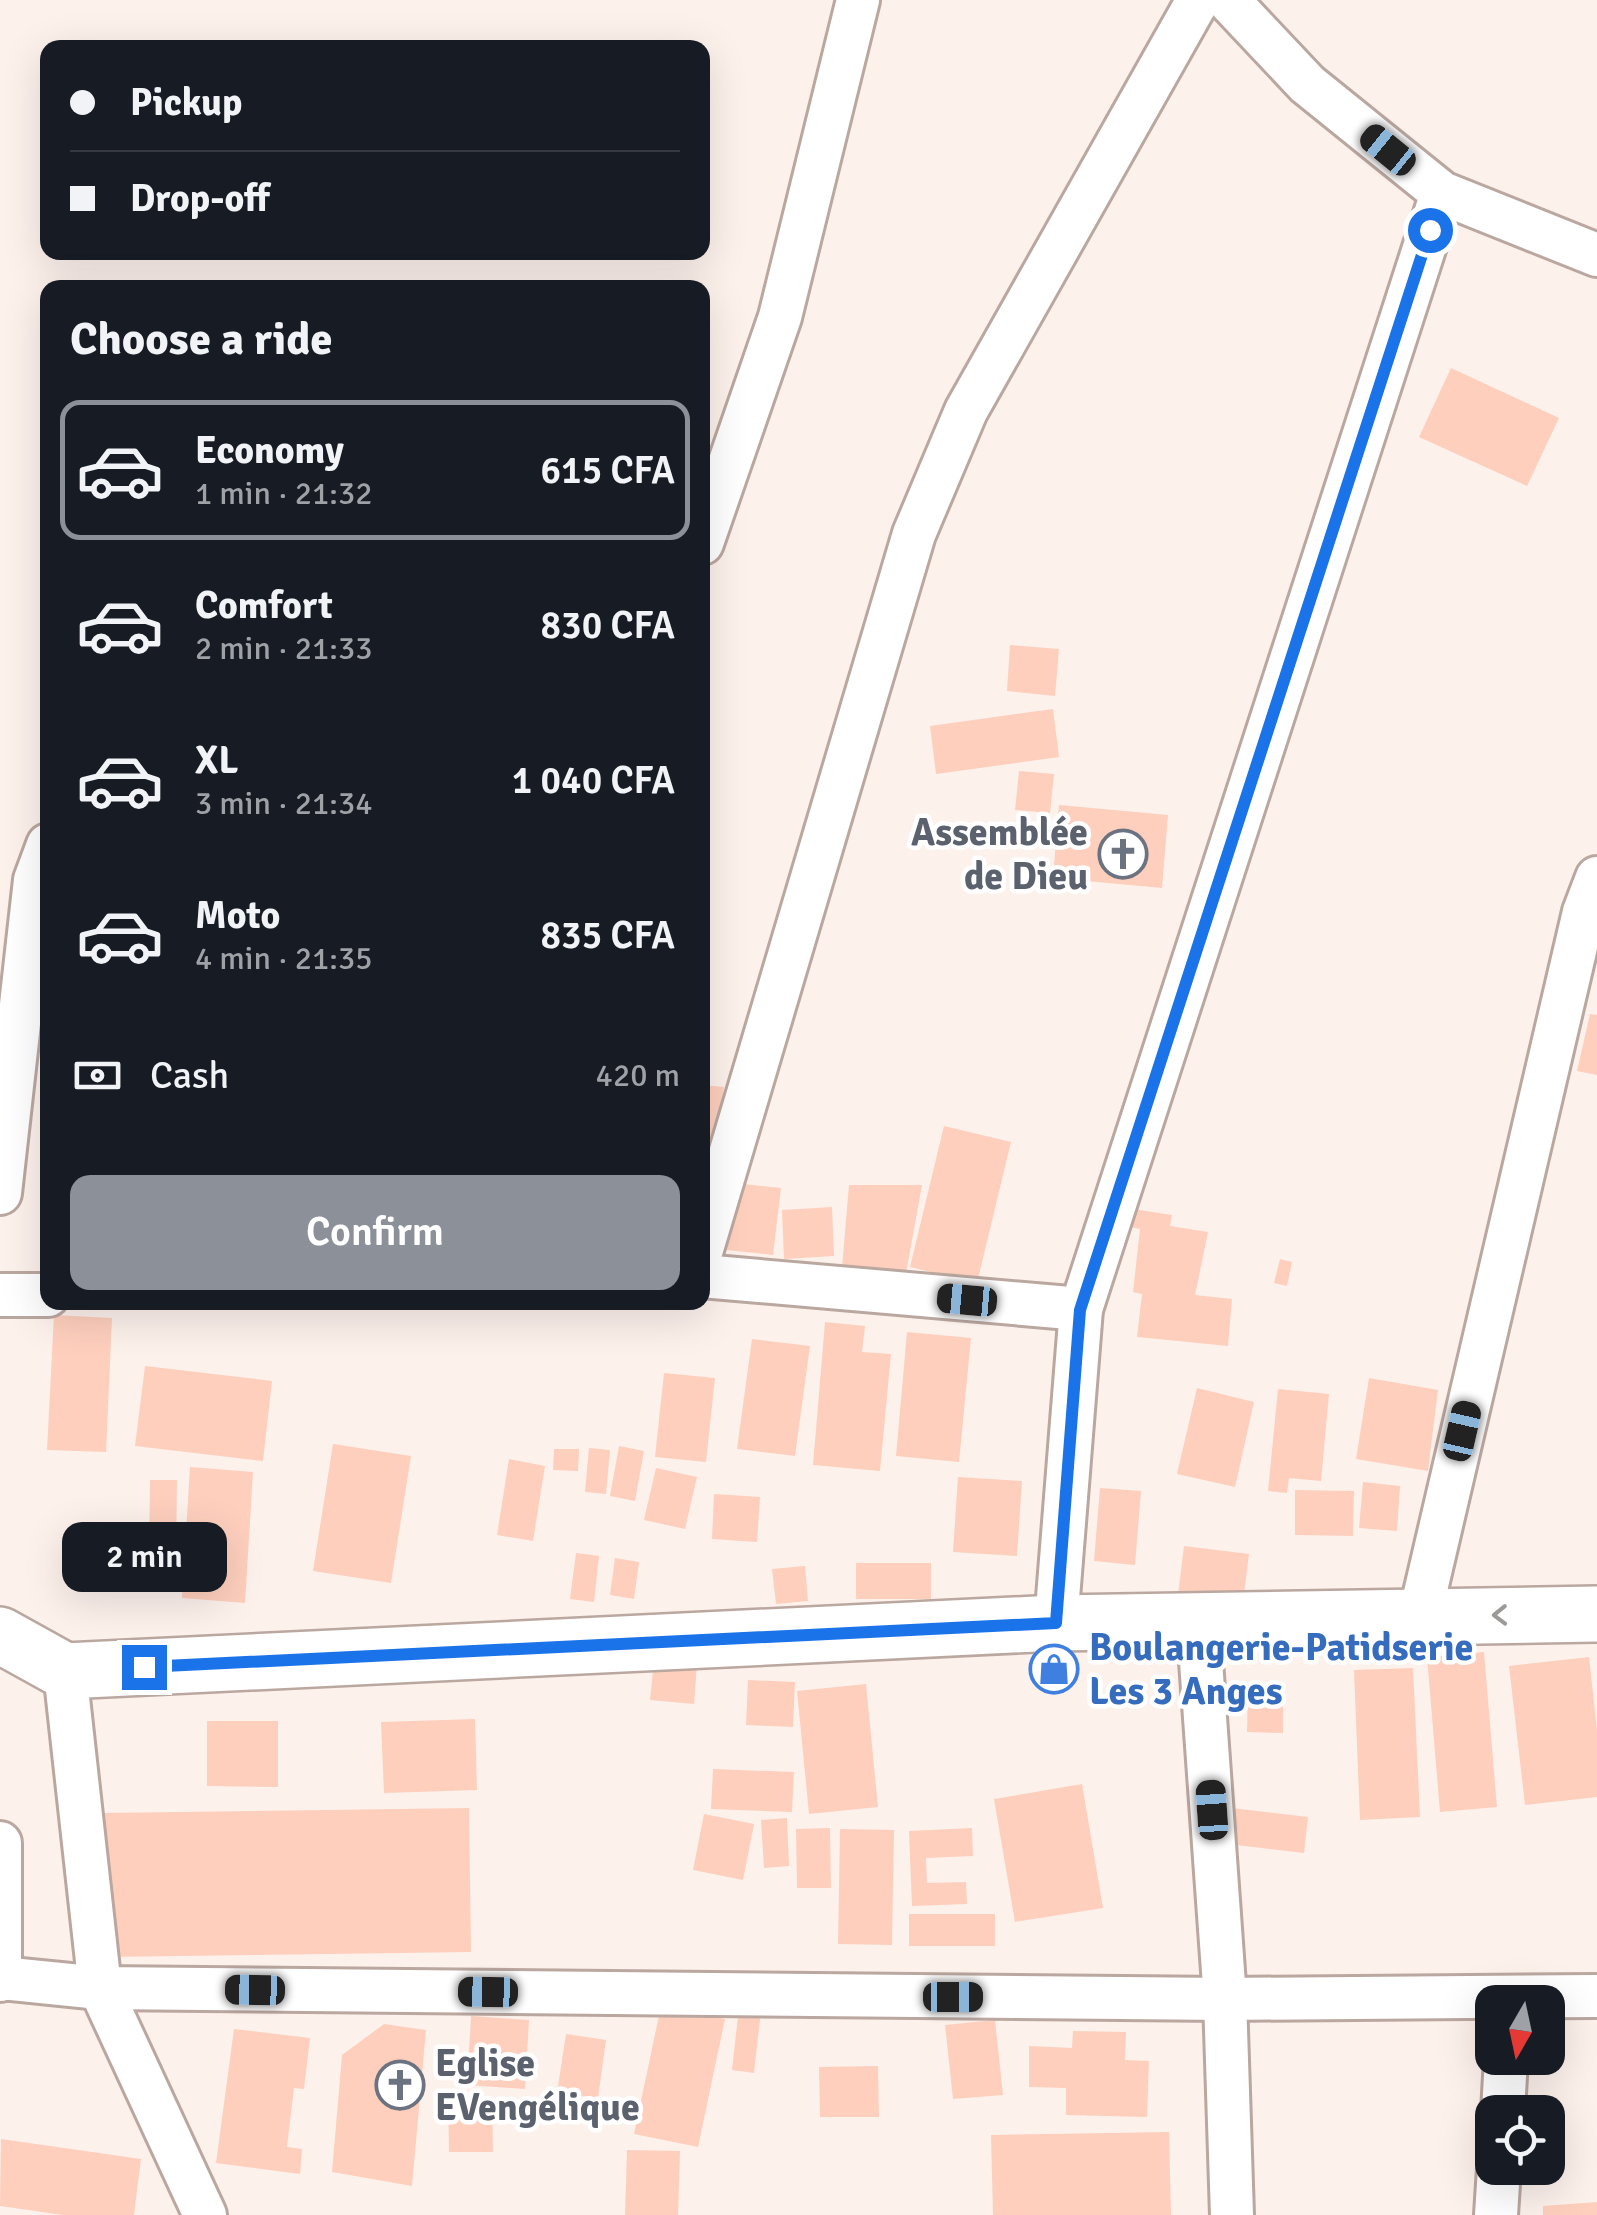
<!DOCTYPE html>
<meta charset="utf-8">
<style>
body{margin:0;font-family:Signika,sans-serif;background:#20242c;color:#f1f3f6;height:100vh;display:flex;flex-direction:column;font-size:38px;white-space:nowrap}
*{box-sizing:border-box;margin:0}
p{font-size:32px;color:#9ea1a6}
.icon{flex:none;width:55px;height:55px;fill:none;stroke:currentColor;stroke-width:2;stroke-linecap:round;stroke-linejoin:round}
.map{position:relative;flex:1;overflow:hidden}
.details{position:absolute;left:40px;top:280px;width:670px;height:1030px;display:flex;flex-direction:column;background:#171b24;border-radius:20px;box-shadow:0 10px 40px #0002}
.details>*{flex:none}
.hud{position:absolute;left:40px;top:40px;width:670px;height:220px;border-radius:20px;box-shadow:0 10px 40px #0002;display:grid;align-content:center;height:220px;padding:0 30px;background:#171b24}
.needle{width:65px;rotate:189deg}
.buttons{position:absolute;left:1475px;top:1985px;display:grid;gap:20px}
.buttons a{display:grid;place-items:center;width:90px;height:90px;border-radius:20px;background:#171b24;box-shadow:0 10px 40px #0002;font-size:50px}
.end{position:absolute;width:45px;height:45px;margin:-22px;border:12px solid #1a73e8;background:#fff;box-shadow:0 0 0 5px #fff}
.from{border-radius:50%}
.bubble{position:absolute;height:70px;border-radius:20px;background:#171b24;box-shadow:0 10px 40px #0002;font-size:32px;font-weight:600;line-height:70px;text-align:center}
.car{position:absolute;width:30px;height:60px;margin:-30px -15px;border-radius:12px;box-shadow:0 0 8px 2px #0007;background:linear-gradient(#222 24%,#8ab4d8 0 40%,#222 0 76%,#8ab4d8 0 86%,#222 0)}
.hud b{display:flex;align-items:center;gap:35px;height:95px;font-size:38px}
.hud b+b{border-top:2px solid #363941}
.hud i{width:25px;height:25px;background:#f1f3f6}
ul{padding:0;list-style:none}
li{display:flex;align-items:center;gap:30px;height:140px;margin:0 20px 15px;padding:0 10px;border:5px solid transparent;border-radius:20px}
li div{flex:1}
li b{display:block;font-size:38px}
li em{font-style:normal;font-weight:600}
li.on{border-color:#8c9099}
li>.icon{width:90px;height:90px;stroke-width:1.5}
h2{padding:0 30px;font-size:45px;line-height:120px}
.pay{display:flex;align-items:center;gap:25px;height:110px;padding:0 30px;font-size:38px}
.pay p{margin-inline-start:auto}
.action{display:flex;gap:20px;margin-top:auto;padding:20px 30px}
.action a{flex:1;height:115px;border-radius:20px;background:#8c9099;color:#fff;font-size:40px;font-weight:600;line-height:115px;text-align:center}
.map>svg:first-child{display:block}
.building{fill:#fecfbd}
.lines{fill:none;stroke-linecap:round;stroke-linejoin:round}
.street-casing{stroke:#baa7a0;stroke-width:48}
.secondary-casing{stroke:#baa7a0;stroke-width:60}
.street{stroke:#fff;stroke-width:42}
.secondary{stroke:#fff;stroke-width:55}
.oneway{stroke:#9c9998}
.route{stroke:#1a73e8;stroke-width:12}
.labels{text-anchor:middle;dominant-baseline:central;stroke-width:9;stroke-linejoin:round;paint-order:stroke}
.worship-label{font-size:38px;font-weight:bold;fill:#5b616d;stroke:#fff;text-anchor:end}
.shop-label{font-size:38px;font-weight:bold;fill:#366cbe;stroke:#fff;text-anchor:start}
</style>
<div class="map">
<svg width="1597" height="2215" viewBox="0 0 1597 2215">
<rect width="100%" height="100%" fill="#fdf1ec"/>
<g class="building">
<polygon points="1451,368 1559,418 1527,486 1419,437"/>
<polygon points="1010,645 1059,649 1055,696 1007,691"/>
<polygon points="1053,709 1059,757 936,774 930,726"/>
<polygon points="1019,771 1054,774 1050,813 1015,810"/>
<polygon points="1059,805 1168,815 1162,888 1053,878"/>
<polygon points="1590,1014 1597,1015 1597,1075 1577,1071"/>
<polygon points="702,1085 724,1087 716,1149 702,1148"/>
<polygon points="944,1126 1011,1142 977,1283 910,1267"/>
<polygon points="734,1183 781,1188 773,1255 727,1250"/>
<polygon points="849,1185 922,1185 906,1273 842,1268"/>
<polygon points="832,1207 834,1256 784,1259 782,1210"/>
<polygon points="1133,1209 1172,1215 1170,1226 1208,1232 1195,1295 1232,1299 1228,1346 1137,1337 1142,1294 1133,1292 1140,1229 1131,1227"/>
<polygon points="1280,1259 1292,1262 1287,1286 1274,1283"/>
<polygon points="54,1315 112,1318 106,1452 47,1450"/>
<polygon points="825,1322 865,1326 862,1352 891,1354 880,1471 813,1465"/>
<polygon points="907,1332 971,1338 959,1462 896,1456"/>
<polygon points="752,1339 810,1346 795,1456 737,1449"/>
<polygon points="145,1366 272,1381 263,1461 135,1446"/>
<polygon points="664,1373 715,1378 706,1462 655,1457"/>
<polygon points="1369,1378 1438,1390 1428,1471 1356,1459"/>
<polygon points="1197,1388 1254,1402 1235,1487 1177,1474"/>
<polygon points="1278,1389 1329,1394 1321,1481 1289,1478 1287,1493 1268,1491"/>
<polygon points="333,1444 411,1456 391,1583 313,1571"/>
<polygon points="619,1446 644,1451 635,1501 610,1496"/>
<polygon points="589,1448 610,1450 606,1494 585,1492"/>
<polygon points="554,1449 579,1449 578,1471 553,1470"/>
<polygon points="509,1459 545,1466 533,1541 497,1535"/>
<polygon points="190,1467 253,1472 245,1603 182,1598"/>
<polygon points="656,1468 697,1477 685,1529 644,1520"/>
<polygon points="958,1477 1022,1481 1017,1556 953,1552"/>
<polygon points="150,1480 177,1480 176,1557 149,1557"/>
<polygon points="1363,1482 1400,1486 1397,1531 1359,1528"/>
<polygon points="1100,1488 1141,1491 1135,1565 1094,1561"/>
<polygon points="1295,1490 1354,1491 1353,1536 1295,1535"/>
<polygon points="714,1494 760,1497 757,1542 712,1539"/>
<polygon points="1184,1546 1249,1554 1243,1603 1178,1595"/>
<polygon points="576,1553 599,1556 594,1602 570,1599"/>
<polygon points="615,1558 639,1562 634,1599 610,1595"/>
<rect x="856" y="1563" width="75" height="36"/>
<polygon points="805,1566 808,1601 776,1604 772,1569"/>
<polygon points="1484,1652 1497,1807 1440,1812 1427,1657"/>
<polygon points="1589,1657 1597,1730 1597,1797 1525,1805 1509,1666"/>
<polygon points="654,1661 697,1664 694,1704 650,1700"/>
<polygon points="1413,1668 1420,1817 1360,1820 1354,1670"/>
<polygon points="748,1680 795,1682 793,1727 746,1725"/>
<polygon points="866,1684 878,1807 809,1814 797,1691"/>
<polygon points="1248,1689 1283,1690 1283,1733 1247,1732"/>
<polygon points="475,1719 477,1790 384,1793 381,1722"/>
<polygon points="207,1721 278,1721 278,1787 207,1786"/>
<polygon points="713,1769 794,1772 792,1812 711,1809"/>
<polygon points="1082,1784 1103,1908 1015,1922 994,1799"/>
<polygon points="469,1808 471,1952 105,1957 103,1813"/>
<polygon points="1231,1808 1308,1817 1304,1853 1227,1844"/>
<polygon points="704,1814 754,1824 743,1880 693,1870"/>
<polygon points="787,1818 789,1866 764,1868 761,1820"/>
<polygon points="830,1828 831,1888 797,1888 796,1829"/>
<polygon points="972,1828 973,1856 926,1858 927,1883 966,1882 967,1904 912,1906 909,1831"/>
<polygon points="840,1829 894,1830 892,1945 838,1944"/>
<rect x="909" y="1914" width="86" height="32"/>
<polygon points="740,1999 762,2002 754,2073 732,2070"/>
<polygon points="661,2006 725,2019 698,2147 634,2134"/>
<polygon points="471,2016 529,2020 525,2089 467,2085"/>
<polygon points="995,2020 1003,2095 953,2099 945,2025"/>
<polygon points="384,2024 426,2030 412,2186 332,2172 342,2055"/>
<polygon points="234,2029 310,2038 304,2089 294,2088 287,2147 302,2149 300,2174 216,2163"/>
<polygon points="1073,2031 1126,2032 1125,2060 1149,2061 1147,2117 1066,2115 1066,2088 1029,2087 1029,2046 1072,2048"/>
<polygon points="566,2034 606,2040 598,2098 557,2093"/>
<polygon points="878,2066 879,2117 820,2117 819,2067"/>
<polygon points="492,2097 493,2152 449,2152 448,2098"/>
<polygon points="1169,2132 1171,2215 993,2215 991,2135"/>
<polygon points="1,2139 141,2159 134,2215 63,2215 0,2206"/>
<polygon points="627,2150 680,2151 678,2215 625,2215"/>
<polygon points="1597,2202 1597,2215 1543,2215 1543,2206"/>
</g>
<g class="lines">
<g class="street-casing">
<g id="street">
<polyline points="1228,0 1307,84 1442,193 1597,255"/>
<polyline points="702,543 780,317 858,0"/>
<polyline points="0,1193 35,880 48,845"/>
<polyline points="702,1249 914,534 966,411 1198,0"/>
<polyline points="702,1276 1081,1309"/>
<polyline points="0,1295 48,1295"/>
<polyline points="1420,1615 1584,912 1597,878"/>
<polyline points="1198,1619 1225,1999 1232,2215"/>
<polyline points="1056,1623 1081,1309 1442,193"/>
<polyline points="65,1671 100,1988 205,2215"/>
<polyline points="0,1843 0,1980"/>
<polyline points="0,1978 100,1988 1225,1999 1597,1996"/>
<polyline points="1503,2112 1506,2058"/>
<polyline points="1496,2215 1499,2168"/>
</g>
</g>
<g class="secondary-casing">
<polyline id="secondary" points="0,1635 65,1671 1056,1623 1597,1614"/>
</g>
<use href="#street" class="street"/>
<use href="#secondary" class="secondary"/>
</g>
<defs><path id="oneway-chevron" d="M-2-3.5L2.5 0L-2 3.5" fill="none" stroke-width="1.6" stroke-linecap="round" stroke-linejoin="round" transform="scale(2.5)"/></defs>
<use class="oneway" href="#oneway-chevron" transform="translate(1500 1615) rotate(179)"/>
<g class="lines">
<polyline class="route" points="144,1667 1056,1623 1080,1310 1430,230"/>
</g>
<defs>
<g id="church-ring" transform="scale(2.5)"><circle r="9.5" fill="#fff" stroke="#6b7280" stroke-width="1.5"/><path d="M-1.2-6h2.4v3.5h3.3v2.4h-3.3V6h-2.4V-.1h-3.3v-2.4h3.3Z" fill="#6b7280"/></g>
<g id="shop-ring" transform="scale(2.5)"><circle r="9.5" fill="#fff" stroke="#3f7fe0" stroke-width="1.5"/><path d="M-5-2.5h2.3a2.7 3.5 0 0 1 5.4 0H5L5.5 6h-11ZM-1.5-2.5h3a1.5 2.3 0 0 0-3 0Z" fill="#3f7fe0"/></g>
</defs>
<g fill-rule="evenodd">
<use href="#church-ring" x="1123" y="854"/>
<use href="#shop-ring" x="1054" y="1669"/>
<use href="#church-ring" x="400" y="2085"/>
</g>
<g class="labels">
<g class="worship-label">
<text x="1088" y="832">Assemblée<tspan x="1088" dy="44">de Dieu</tspan></text>
<text x="435" y="2063" text-anchor="start">Eglise<tspan x="435" dy="44">EVengélique</tspan></text>
</g>
<g class="shop-label">
<text x="1089" y="1647">Boulangerie-Patidserie<tspan x="1089" dy="44">Les 3 Anges</tspan></text>
</g>
</g>
</svg>
<div class="buttons">
<a><svg class="needle" viewBox="-14 -14 28 28"><path d="M0-13l5 13h-10z" fill="#e53935"/><path d="M0 13l5-13h-10z" fill="#9ea1a6"/></svg></a>
<a><svg class="icon" aria-label="locate" viewBox="0 0 24 24"><circle cx="12" cy="12" r="6"/><path d="M12 2v4M12 18v4M2 12h4M18 12h4"/></svg></a>
</div>
<i class="end from" style="left:1430px;top:230px"></i>
<i class="end" style="left:144px;top:1667px"></i>
<div class="bubble" style="left:62px;top:1522px;width:165px">2 min</div>
<i class="car" style="left:1388px;top:150px;rotate:309deg"></i>
<i class="car" style="left:967px;top:1300px;rotate:275deg"></i>
<i class="car" style="left:1462px;top:1431px;rotate:13deg"></i>
<i class="car" style="left:1212px;top:1810px;rotate:356deg"></i>
<i class="car" style="left:255px;top:1990px;rotate:271deg"></i>
<i class="car" style="left:488px;top:1992px;rotate:271deg"></i>
<i class="car" style="left:953px;top:1997px;rotate:90deg"></i>
<div class="hud">
<b><i class="from"></i>Pickup</b>
<b><i></i>Drop-off</b>
</div>
<section class="details">
<h2>Choose a ride</h2>
<ul>
<li class="on"><svg class="icon" aria-label="car" viewBox="0 0 24 24"><path d="M5 17H2v-5l4-1 3-4h7l3 4 3 1v5h-3M9 17h6M6 11h13"/><circle cx="7" cy="17" r="2"/><circle cx="17" cy="17" r="2"/></svg><div><b>Economy</b><p>1 min · 21:32</p></div><em>615 CFA</em></li>
<li><svg class="icon" aria-label="car" viewBox="0 0 24 24"><path d="M5 17H2v-5l4-1 3-4h7l3 4 3 1v5h-3M9 17h6M6 11h13"/><circle cx="7" cy="17" r="2"/><circle cx="17" cy="17" r="2"/></svg><div><b>Comfort</b><p>2 min · 21:33</p></div><em>830 CFA</em></li>
<li><svg class="icon" aria-label="car" viewBox="0 0 24 24"><path d="M5 17H2v-5l4-1 3-4h7l3 4 3 1v5h-3M9 17h6M6 11h13"/><circle cx="7" cy="17" r="2"/><circle cx="17" cy="17" r="2"/></svg><div><b>XL</b><p>3 min · 21:34</p></div><em>1 040 CFA</em></li>
<li><svg class="icon" aria-label="car" viewBox="0 0 24 24"><path d="M5 17H2v-5l4-1 3-4h7l3 4 3 1v5h-3M9 17h6M6 11h13"/><circle cx="7" cy="17" r="2"/><circle cx="17" cy="17" r="2"/></svg><div><b>Moto</b><p>4 min · 21:35</p></div><em>835 CFA</em></li>
</ul>
<div class="pay"><svg class="icon" aria-label="cash" viewBox="0 0 24 24"><path d="M3 7h18v10H3z"/><circle cx="12" cy="12" r="2"/></svg>Cash<p>420 m</p></div>
<div class="action"><a>Confirm</a></div>
</section>
</div>
